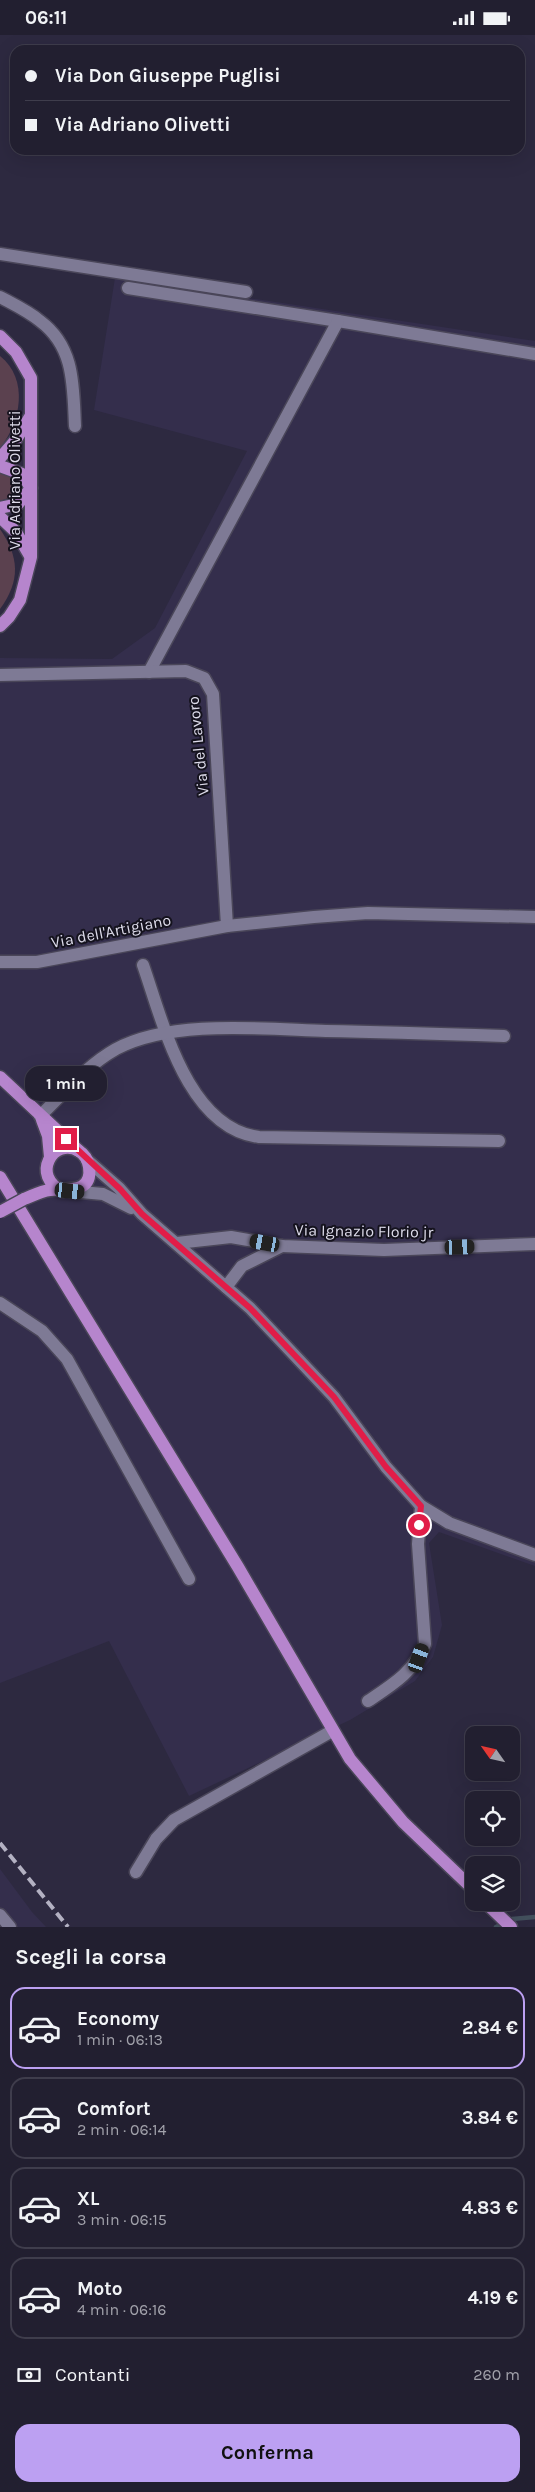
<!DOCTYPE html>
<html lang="it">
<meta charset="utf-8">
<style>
body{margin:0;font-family:Karla,sans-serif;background:#2e2c3c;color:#f1f3f6;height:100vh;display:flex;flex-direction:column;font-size:19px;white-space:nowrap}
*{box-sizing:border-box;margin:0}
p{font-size:16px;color:#a2a2ab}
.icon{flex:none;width:28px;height:28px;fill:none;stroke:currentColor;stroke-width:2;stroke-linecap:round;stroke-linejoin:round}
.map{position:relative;height:1892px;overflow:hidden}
.side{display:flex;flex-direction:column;background:#221f30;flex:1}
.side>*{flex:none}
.hud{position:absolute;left:10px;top:10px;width:515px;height:110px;border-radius:15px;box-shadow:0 5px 20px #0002,0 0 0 1px #3f3d4c;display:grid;align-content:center;height:110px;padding:0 15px;background:#221f30}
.needle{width:32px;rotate:304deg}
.fabs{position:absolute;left:465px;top:1691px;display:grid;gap:10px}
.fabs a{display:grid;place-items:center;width:55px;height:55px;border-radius:10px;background:#221f30;box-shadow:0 5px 20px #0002,0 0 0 1px #3f3d4c;font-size:25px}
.end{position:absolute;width:22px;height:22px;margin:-11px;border:6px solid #e11d48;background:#fff;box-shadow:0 0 0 2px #fff}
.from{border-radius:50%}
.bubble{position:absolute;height:35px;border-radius:15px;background:#221f30;box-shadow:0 5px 20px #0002,0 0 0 1px #3f3d4c;font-size:16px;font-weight:700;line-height:35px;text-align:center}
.car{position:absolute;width:15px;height:30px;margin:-15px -8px;border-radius:6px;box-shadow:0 0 4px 1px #0007;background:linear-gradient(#222 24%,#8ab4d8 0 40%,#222 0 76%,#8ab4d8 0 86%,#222 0)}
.hud b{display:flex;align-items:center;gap:18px;height:48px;font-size:19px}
.hud b+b{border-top:1px solid #3f3d4c}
.hud i{width:12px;height:12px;background:#f1f3f6}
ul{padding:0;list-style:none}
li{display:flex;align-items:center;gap:15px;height:82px;margin:0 10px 8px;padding:0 5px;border:2px solid #3f3d4c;border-radius:15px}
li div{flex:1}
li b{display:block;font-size:19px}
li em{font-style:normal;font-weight:700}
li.active{border-color:#bca0f2}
li>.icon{width:45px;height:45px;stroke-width:1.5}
h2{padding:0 15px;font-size:22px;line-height:60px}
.pay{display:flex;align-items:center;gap:12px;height:55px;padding:0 15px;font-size:19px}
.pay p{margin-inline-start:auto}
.cta{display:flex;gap:10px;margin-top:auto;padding:10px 15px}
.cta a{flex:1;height:58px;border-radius:15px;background:#bca0f2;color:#111;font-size:20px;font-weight:700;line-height:58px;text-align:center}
.status{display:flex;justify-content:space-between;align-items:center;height:35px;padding:0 25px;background:#221f30;direction:ltr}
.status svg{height:14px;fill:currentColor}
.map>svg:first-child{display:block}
.built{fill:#342e4c}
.green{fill:#5b414f}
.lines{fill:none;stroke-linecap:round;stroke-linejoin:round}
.stream{stroke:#43505d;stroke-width:4.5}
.minor-casing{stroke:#4a4659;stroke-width:15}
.major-casing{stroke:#4a4659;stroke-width:15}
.minor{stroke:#7e7a95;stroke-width:12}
.major{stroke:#b685cd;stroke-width:12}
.rail{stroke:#b3b1c2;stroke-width:4;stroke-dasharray:10 5;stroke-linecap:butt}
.major-bridge-casing{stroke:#4a4659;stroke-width:15;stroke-linecap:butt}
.major-bridge{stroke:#b685cd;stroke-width:12}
.route{stroke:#e11d48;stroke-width:6}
.labels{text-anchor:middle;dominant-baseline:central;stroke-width:4;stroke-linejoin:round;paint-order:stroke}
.street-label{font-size:16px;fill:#dddbea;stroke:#15131e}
</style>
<div class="status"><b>06:11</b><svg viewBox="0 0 49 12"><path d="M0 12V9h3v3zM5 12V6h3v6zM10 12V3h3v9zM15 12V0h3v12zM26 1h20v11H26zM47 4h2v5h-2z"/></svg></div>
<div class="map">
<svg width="535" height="1892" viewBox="0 0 535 1892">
<rect width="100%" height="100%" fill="#2d2940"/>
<g class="built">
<polygon points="115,243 535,306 535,1531 439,1497 429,1508 442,1590 433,1622 415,1646 350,1685 189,1761 109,1606 0,1648 0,623 112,624 155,593 247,416 94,375"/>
<polygon points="0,1834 32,1877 46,1892 0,1892"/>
</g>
<g class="green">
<path d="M0 321C29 344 21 387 0 413Z"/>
<polygon points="0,436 16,445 14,461 0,466"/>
<path d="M0 494C19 522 21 545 0 574Z"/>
</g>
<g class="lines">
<polyline class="stream" points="496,1892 512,1884 535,1882"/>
<g class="minor-casing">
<g id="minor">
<polyline points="0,219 246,257"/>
<polyline points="128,253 338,286 535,319"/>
<path d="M0 262C13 269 28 276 40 286 75 312 73 351 75 391"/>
<polyline points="149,637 338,286"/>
<polyline points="0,640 186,636 204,643 213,659 227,891"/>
<polyline points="0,927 37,927 227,891 314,882 368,878 535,882"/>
<path d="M143 930C163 987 187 1093 259 1102L499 1106"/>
<path d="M40 1081C65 1057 86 1031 116 1014 172 984 264 994 326 996 385 997 445 999 504 1001"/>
<polyline points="87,1125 119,1153 142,1179 250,1273 334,1362 386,1432 421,1471 449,1488 535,1520"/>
<polyline points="70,1156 103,1159 131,1173"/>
<polyline points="177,1208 231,1202 282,1211 384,1215 535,1209"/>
<polyline points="226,1252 242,1231 282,1211"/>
<polyline points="0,1268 42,1296 67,1324 189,1544"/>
<path d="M368 1666C392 1650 414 1637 425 1609L418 1509 421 1471"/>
<polyline points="136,1837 156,1804 174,1785 332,1696"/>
<polyline points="0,1880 10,1892"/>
</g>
</g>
<g class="major-casing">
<g id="major">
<polyline points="0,301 16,317 31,343 31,522 20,565 9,582 0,591"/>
<polyline points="0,423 15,406 30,382"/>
<polyline points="0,431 22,439 31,453"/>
<polyline points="0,473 18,469 31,453"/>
<polyline points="0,482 16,497 30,521"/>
<polyline points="0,1042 79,1116"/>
<polyline points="42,1085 48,1101 50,1122"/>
<polyline points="0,1142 238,1532 350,1724 403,1787 474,1855"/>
<path d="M24 1164C32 1161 41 1156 50 1155 65 1153 93 1160 89 1132 88 1125 84 1119 79 1116 53 1101 30 1142 63 1156"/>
<polyline points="486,1868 511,1892"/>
</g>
</g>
<use href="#minor" class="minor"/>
<use href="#major" class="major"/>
<polyline class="rail" points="0,1808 68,1892"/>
<g class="major-bridge-casing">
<polyline id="major-bridge" points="0,1177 24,1164"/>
</g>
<use href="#major-bridge" class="major-bridge"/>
</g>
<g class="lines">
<polyline class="route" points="66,1104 120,1154 142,1179 250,1273 334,1362 386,1432 421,1471 419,1490"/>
</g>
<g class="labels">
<g class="street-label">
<text transform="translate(14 445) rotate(-90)">Via Adriano Olivetti</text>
<text transform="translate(198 711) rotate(-96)">Via del Lavoro</text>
<text transform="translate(111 896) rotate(-11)">Via dell'Artigiano</text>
<text transform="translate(364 1196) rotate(1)">Via Ignazio Florio jr</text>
</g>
</g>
</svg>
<div class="fabs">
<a><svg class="needle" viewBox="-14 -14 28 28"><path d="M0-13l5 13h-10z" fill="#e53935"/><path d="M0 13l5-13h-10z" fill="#a2a2ab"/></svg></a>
<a><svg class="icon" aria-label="locate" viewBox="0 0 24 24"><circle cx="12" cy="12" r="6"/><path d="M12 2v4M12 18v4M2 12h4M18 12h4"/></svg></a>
<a><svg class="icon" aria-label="layers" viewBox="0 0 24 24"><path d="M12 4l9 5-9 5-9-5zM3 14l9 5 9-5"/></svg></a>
</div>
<i class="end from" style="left:419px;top:1490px"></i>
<i class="end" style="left:66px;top:1104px"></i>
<div class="bubble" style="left:25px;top:1031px;width:82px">1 min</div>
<i class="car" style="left:70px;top:1156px;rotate:96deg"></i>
<i class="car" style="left:265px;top:1208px;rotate:280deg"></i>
<i class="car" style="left:460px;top:1212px;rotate:88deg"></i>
<i class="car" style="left:419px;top:1623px;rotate:20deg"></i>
<div class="hud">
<b><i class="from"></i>Via Don Giuseppe Puglisi</b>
<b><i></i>Via Adriano Olivetti</b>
</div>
</div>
<section class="side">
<h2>Scegli la corsa</h2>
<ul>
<li class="active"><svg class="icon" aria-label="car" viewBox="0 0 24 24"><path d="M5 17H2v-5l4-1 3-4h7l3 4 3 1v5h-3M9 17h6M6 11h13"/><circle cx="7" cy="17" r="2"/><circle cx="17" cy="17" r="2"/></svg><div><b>Economy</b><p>1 min · 06:13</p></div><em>2.84 €</em></li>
<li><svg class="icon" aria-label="car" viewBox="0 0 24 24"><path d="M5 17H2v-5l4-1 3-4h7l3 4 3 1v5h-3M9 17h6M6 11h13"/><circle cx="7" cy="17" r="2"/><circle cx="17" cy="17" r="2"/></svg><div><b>Comfort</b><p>2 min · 06:14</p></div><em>3.84 €</em></li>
<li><svg class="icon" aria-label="car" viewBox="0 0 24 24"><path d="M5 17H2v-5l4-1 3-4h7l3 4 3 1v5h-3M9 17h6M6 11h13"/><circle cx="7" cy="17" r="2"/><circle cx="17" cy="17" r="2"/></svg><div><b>XL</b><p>3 min · 06:15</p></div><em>4.83 €</em></li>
<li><svg class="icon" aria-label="car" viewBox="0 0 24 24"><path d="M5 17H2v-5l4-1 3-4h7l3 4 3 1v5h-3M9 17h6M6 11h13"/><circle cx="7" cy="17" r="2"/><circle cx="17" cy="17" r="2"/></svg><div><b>Moto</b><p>4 min · 06:16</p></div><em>4.19 €</em></li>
</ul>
<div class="pay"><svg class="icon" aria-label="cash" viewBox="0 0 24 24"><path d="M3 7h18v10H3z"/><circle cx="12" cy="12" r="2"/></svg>Contanti<p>260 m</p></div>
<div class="cta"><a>Conferma</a></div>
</section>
